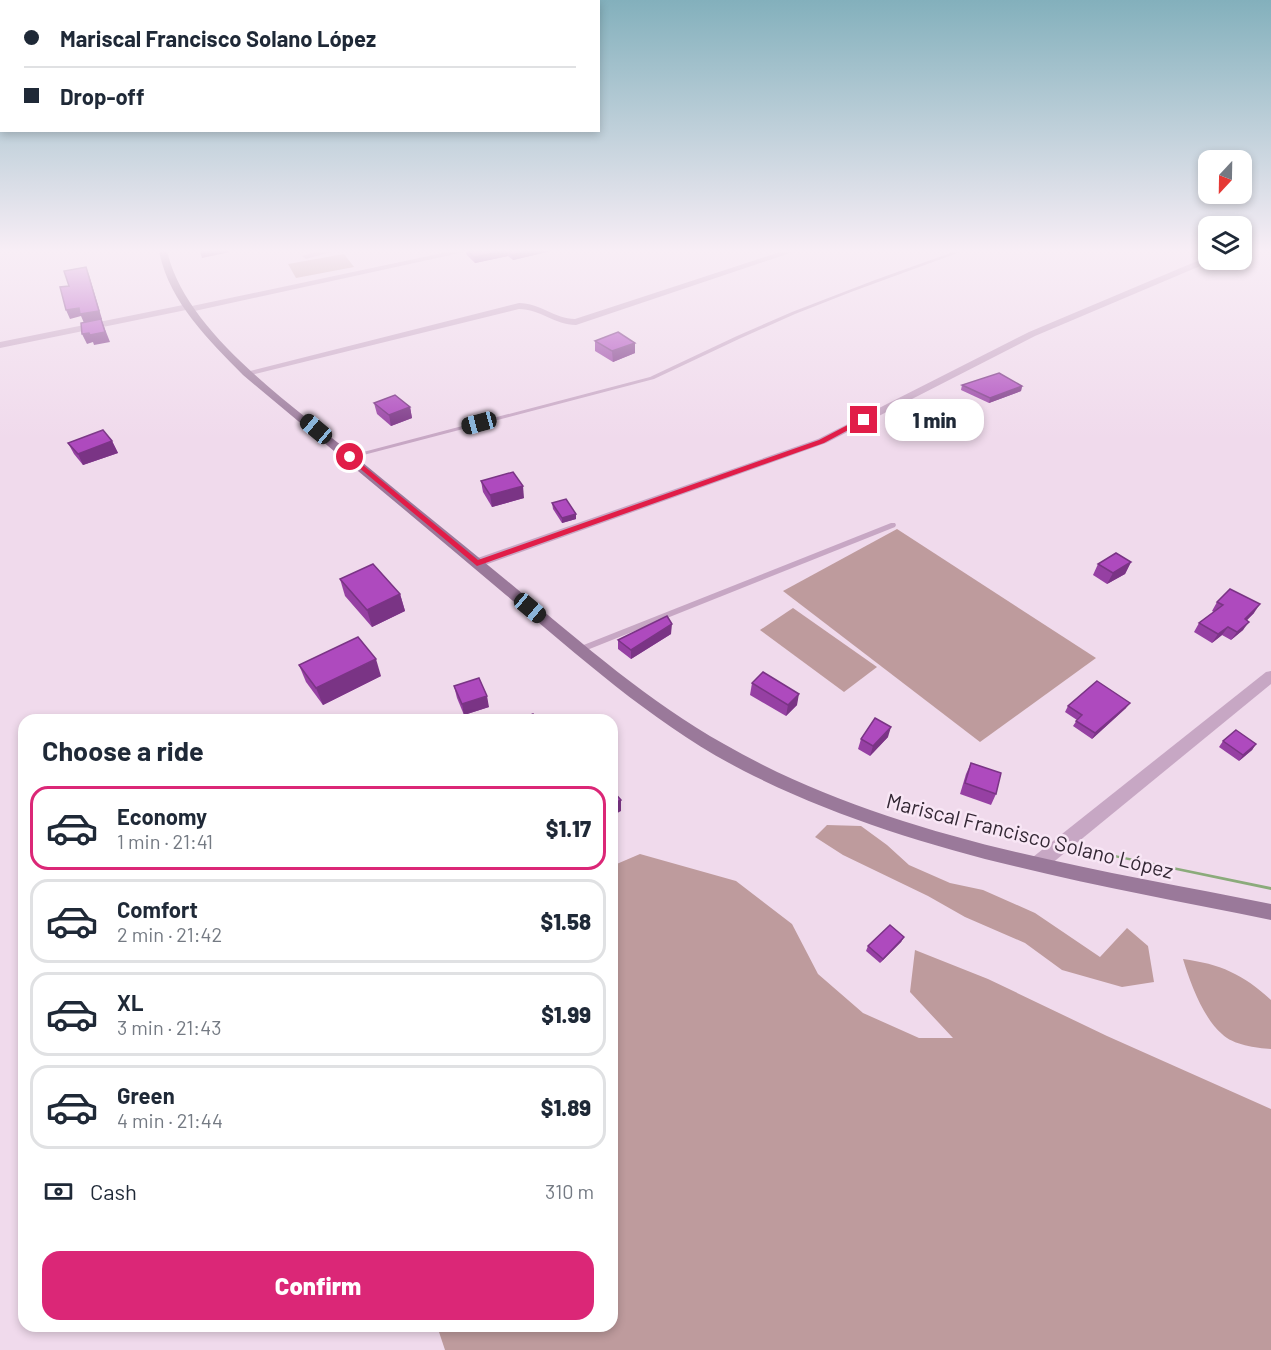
<!DOCTYPE html>
<meta charset="utf-8">
<style>
body{margin:0;font-family:Barlow,sans-serif;background:#f2f2f3;color:#1f2937;height:100vh;display:flex;flex-direction:column;font-size:22px;white-space:nowrap}
*{box-sizing:border-box;margin:0}
p{font-size:20px;color:#747a83}
.icon{flex:none;width:33px;height:33px;fill:none;stroke:currentColor;stroke-width:2;stroke-linecap:round;stroke-linejoin:round}
.map{position:relative;flex:1;overflow:hidden}
.sheet{position:absolute;left:18px;top:714px;width:600px;height:618px;display:flex;flex-direction:column;background:#fff;border-radius:18px;box-shadow:0 3px 9px #0003}
.sheet>*{flex:none}
.hud{position:absolute;left:0px;top:0px;width:600px;height:132px;box-shadow:0 3px 9px #0003;display:grid;align-content:center;height:132px;padding:0 24px;background:#fff}
.needle{width:39px;rotate:202deg}
.buttons{position:absolute;left:1198px;top:150px;display:grid;gap:12px}
.buttons a{display:grid;place-items:center;width:54px;height:54px;border-radius:12px;background:#fff;box-shadow:0 3px 9px #0003;font-size:30px}
.end{position:absolute;width:27px;height:27px;margin:-14px;border:8px solid #e11d48;background:#fff;box-shadow:0 0 0 3px #fff}
.from{border-radius:50%}
.bubble{position:absolute;height:42px;border-radius:18px;background:#fff;box-shadow:0 3px 9px #0003;font-size:20px;font-weight:800;line-height:42px;text-align:center}
.car{position:absolute;width:18px;height:36px;margin:-18px -9px;border-radius:8px;box-shadow:0 0 4px 2px #0007;background:linear-gradient(#222 24%,#8ab4d8 0 40%,#222 0 76%,#8ab4d8 0 86%,#222 0)}
.hud b{display:flex;align-items:center;gap:21px;height:57px;font-size:22px}
.hud b+b{border-top:2px solid #e0e1e3}
.hud i{width:15px;height:15px;background:#1f2937}
ul{padding:0;list-style:none}
li{display:flex;align-items:center;gap:18px;height:84px;margin:0 12px 9px;padding:0 12px;border:3px solid #e0e1e3;border-radius:18px}
li div{flex:1}
li b{display:block;font-size:22px}
li em{font-style:normal;font-weight:800}
li.active{border-color:#db2777}
li>.icon{width:54px;height:54px;stroke-width:1.5}
h2{padding:0 24px;font-size:27px;line-height:72px}
.pay{display:flex;align-items:center;gap:15px;height:66px;padding:0 24px;font-size:22px}
.pay p{margin-inline-start:auto}
.button{display:flex;gap:12px;margin-top:auto;padding:12px 24px}
.button a{flex:1;height:69px;border-radius:18px;background:#db2777;color:#fff;font-size:24px;font-weight:800;line-height:69px;text-align:center}
.map>svg:first-child{display:block}
.green{fill:#be9b9d}
.water{fill:#8bab7b}
.lines{fill:none;stroke-linecap:round;stroke-linejoin:round}
.lane{fill:#c7a7c4;fill-rule:evenodd}
.street{fill:#c7a7c4;fill-rule:evenodd}
.secondary{fill:#9a799a;fill-rule:evenodd}
.wall{fill:#9640a3}
.shaded-wall{fill:#7a3485}
.building{fill:#ae4abe;stroke:#7a3485;stroke-width:1.5}
.route{fill:#e11d48}
.labels{text-anchor:middle;dominant-baseline:central;stroke-width:5;stroke-linejoin:round;paint-order:stroke}
.street-label{font-size:21px;fill:#332734;stroke:#f8e6f5}
</style>
<div class="map">
<svg width="1271" height="1350" viewBox="0 0 1271 1350">
<rect width="100%" height="100%" fill="#f0daec"/>
<g class="green">
<polygon points="344,254 354,267 296,278 288,264"/>
<polygon points="897,529 1096,658 980,742 783,591"/>
<polygon points="793,608 877,667 844,692 760,630"/>
<polygon points="827,825 861,826 887,845 909,865 950,883 983,890 1035,913 1100,957 1127,928 1148,946 1154,982 1122,987 1062,970 1025,943 965,917 928,896 843,855 815,837"/>
<polygon points="640,854 736,881 792,924 818,974 863,1013 919,1038 953,1038 910,992 915,950 988,979 1107,1036 1271,1109 1271,1350 445,1350 437,1326 612,1326 612,866"/>
<path d="M1183 959C1220 964 1243 974 1271 1000V1049C1256 1048 1233 1045 1222 1034 1203 1018 1190 982 1183 959Z"/>
</g>
<polygon class="water" points="1081,848 1271,887 1271,890 1080,850"/>
<g class="lines">
<g class="lane">
<polygon points="956,251 963,251 851,292 795,314 741,338 654,379 352,458 350,459 347,457 348,456 650,377 737,336 792,312 875,280"/>
<polygon points="891,523 895,523 896,525 895,527 582,652 579,653 575,650 576,648"/>
</g>
<g class="street">
<polygon points="318,251 335,251 306,259 302,256"/>
<polygon points="452,251 469,251 190,312 186,310 0,348 0,342 188,304 192,306"/>
<path d="M783 251H796L576 325C555 325 540 309 519 309L247 376 242 373 519 303C540 303 555 319 575 319Z"/>
<polygon points="1209,256 1212,261 1035,336 826,443 482,566 477,567 470,563 472,560 818,439 1029,332"/>
<polygon points="1271,671 1271,684 1045,869 1039,871 1033,869 1030,863 1033,857 1266,672"/>
</g>
<path class="secondary" d="M159 251H167C186 334 294 406 357 458 410 502 464 545 517 589 583 644 649 702 724 744 889 839 1087 867 1271 904V920C1093 884 907 854 744 771 653 724 578 655 500 590 415 518 329 447 243 375 208 339 169 302 159 251Z"/>
</g>
<g class="wall">
<polygon points="466,251 551,251 513,260 508,256 475,263 466,254"/>
<polygon points="595,341 635,353 613,362 595,351"/>
<polygon points="962,385 1022,386 1021,391 989,403 961,390"/>
<polygon points="374,403 410,407 412,418 391,426 377,414"/>
<polygon points="112,441 118,453 83,465 74,454 68,443"/>
<polygon points="481,481 524,498 492,507 483,492"/>
<polygon points="552,503 576,519 562,523 553,509"/>
<polygon points="1131,562 1125,574 1107,584 1093,575 1098,564"/>
<polygon points="340,579 400,594 405,611 372,627 345,596"/>
<polygon points="1217,602 1254,613 1247,620 1243,630 1231,640 1222,635 1212,643 1194,632 1199,623 1214,612 1212,611"/>
<polygon points="671,634 631,659 618,649 618,640"/>
<polygon points="299,665 381,676 323,705 306,682"/>
<polygon points="752,683 797,705 786,716 750,695"/>
<polygon points="454,686 489,707 464,715 457,698"/>
<polygon points="1068,706 1126,708 1092,739 1073,726 1077,720 1065,712"/>
<polygon points="888,737 870,756 858,749 861,739"/>
<polygon points="1223,741 1256,744 1252,750 1239,761 1219,747"/>
<polygon points="971,763 996,794 991,805 960,794 966,774"/>
<polygon points="904,937 901,942 880,963 866,951 868,946"/>
</g>
<g class="shaded-wall">
<polygon points="200,251 229,251 230,252 202,258"/>
<polygon points="503,251 507,251 508,256 475,263 474,257"/>
<polygon points="527,251 551,251 513,260 512,255"/>
<polygon points="86,267 89,275 102,319 101,319 110,342 94,345 93,342 87,344 82,334 84,323 81,316 70,319 66,310"/>
<polygon points="635,343 635,353 613,362 612,351"/>
<polygon points="1022,386 1021,391 989,403 990,398"/>
<polygon points="410,407 412,418 391,426 389,415"/>
<polygon points="112,441 118,453 83,465 78,454"/>
<polygon points="523,486 524,498 492,507 490,495"/>
<polygon points="576,514 576,519 562,523 562,518"/>
<polygon points="1131,562 1125,574 1107,584 1113,573"/>
<polygon points="400,594 405,611 372,627 367,610"/>
<polygon points="1260,604 1254,613 1239,628 1245,619"/>
<polygon points="1249,622 1243,630 1231,640 1237,632"/>
<polygon points="672,624 671,634 631,659 631,650"/>
<polygon points="1228,627 1222,635 1212,643 1218,634"/>
<polygon points="376,659 381,676 323,705 316,688"/>
<polygon points="799,694 797,705 786,716 788,705"/>
<polygon points="487,696 489,707 464,715 462,704"/>
<polygon points="1130,703 1126,708 1092,739 1095,733"/>
<polygon points="891,727 888,737 870,756 873,746"/>
<polygon points="1256,744 1252,750 1239,761 1243,755"/>
<polygon points="621,800 621,811 612,816 612,805"/>
<polygon points="904,937 901,942 880,963 883,959"/>
</g>
<g class="building">
<polygon points="468,251 503,251 474,257"/>
<polygon points="508,251 527,251 512,255"/>
<polygon points="86,267 99,311 80,314 79,308 66,310 60,287 69,286 64,271"/>
<polygon points="101,319 105,332 90,335 89,333 82,334 81,323"/>
<polygon points="618,332 635,343 612,351 595,341"/>
<polygon points="999,373 1022,386 990,398 962,385"/>
<polygon points="395,395 410,407 389,415 374,403"/>
<polygon points="103,430 112,441 78,454 68,443"/>
<polygon points="513,472 523,486 490,495 481,481"/>
<polygon points="566,499 576,514 562,518 552,503"/>
<polygon points="1116,553 1131,562 1113,573 1098,564"/>
<polygon points="373,564 400,594 367,610 340,579"/>
<polygon points="1230,589 1260,604 1245,619 1249,622 1237,632 1228,627 1218,634 1199,623 1223,605 1217,602"/>
<polygon points="667,616 672,624 631,650 618,640"/>
<polygon points="358,637 376,659 316,688 299,665"/>
<polygon points="763,672 799,694 788,705 752,683"/>
<polygon points="479,678 487,696 462,704 454,686"/>
<polygon points="1097,681 1130,703 1095,733 1076,721 1082,715 1068,706"/>
<polygon points="533,714 537,720 519,720"/>
<polygon points="875,718 891,727 873,746 861,739"/>
<polygon points="1236,730 1256,744 1243,755 1223,741"/>
<polygon points="971,763 1001,773 996,794 965,783"/>
<polygon points="612,790 621,800 612,805"/>
<polygon points="890,925 904,937 883,959 868,946"/>
</g>
<linearGradient id="sky" x2="0" y2="1"><stop stop-color="#83b0bc"/><stop offset="0.57" stop-color="#f8eef6"/><stop offset="1" stop-color="#f8eef6" stop-opacity="0"/></linearGradient>
<rect width="1271" height="440" fill="url(#sky)"/>
<polygon class="route" points="861,418 867,420 824,443 477,566 346,457 352,456 478,560 819,440"/>
<g class="labels">
<g class="street-label">
<text transform="translate(1030 835) rotate(14)">Mariscal Francisco Solano López</text>
</g>
</g>
</svg>
<div class="buttons">
<a><svg class="needle" viewBox="-14 -14 28 28"><path d="M0-13l5 13h-10z" fill="#e53935"/><path d="M0 13l5-13h-10z" fill="#747a83"/></svg></a>
<a><svg class="icon" aria-label="layers" viewBox="0 0 24 24"><path d="M12 4l9 5-9 5-9-5zM3 14l9 5 9-5"/></svg></a>
</div>
<i class="end from" style="left:350px;top:457px"></i>
<i class="end" style="left:864px;top:420px"></i>
<div class="bubble" style="left:885px;top:399px;width:99px">1 min</div>
<i class="car" style="left:479px;top:423px;rotate:255deg"></i>
<i class="car" style="left:316px;top:429px;rotate:310deg"></i>
<i class="car" style="left:530px;top:608px;rotate:130deg"></i>
<div class="hud">
<b><i class="from"></i>Mariscal Francisco Solano López</b>
<b><i></i>Drop-off</b>
</div>
<section class="sheet">
<h2>Choose a ride</h2>
<ul>
<li class="active"><svg class="icon" aria-label="car" viewBox="0 0 24 24"><path d="M5 17H2v-5l4-1 3-4h7l3 4 3 1v5h-3M9 17h6M6 11h13"/><circle cx="7" cy="17" r="2"/><circle cx="17" cy="17" r="2"/></svg><div><b>Economy</b><p>1 min · 21:41</p></div><em>$1.17</em></li>
<li><svg class="icon" aria-label="car" viewBox="0 0 24 24"><path d="M5 17H2v-5l4-1 3-4h7l3 4 3 1v5h-3M9 17h6M6 11h13"/><circle cx="7" cy="17" r="2"/><circle cx="17" cy="17" r="2"/></svg><div><b>Comfort</b><p>2 min · 21:42</p></div><em>$1.58</em></li>
<li><svg class="icon" aria-label="car" viewBox="0 0 24 24"><path d="M5 17H2v-5l4-1 3-4h7l3 4 3 1v5h-3M9 17h6M6 11h13"/><circle cx="7" cy="17" r="2"/><circle cx="17" cy="17" r="2"/></svg><div><b>XL</b><p>3 min · 21:43</p></div><em>$1.99</em></li>
<li><svg class="icon" aria-label="car" viewBox="0 0 24 24"><path d="M5 17H2v-5l4-1 3-4h7l3 4 3 1v5h-3M9 17h6M6 11h13"/><circle cx="7" cy="17" r="2"/><circle cx="17" cy="17" r="2"/></svg><div><b>Green</b><p>4 min · 21:44</p></div><em>$1.89</em></li>
</ul>
<div class="pay"><svg class="icon" aria-label="cash" viewBox="0 0 24 24"><path d="M3 7h18v10H3z"/><circle cx="12" cy="12" r="2"/></svg>Cash<p>310 m</p></div>
<div class="button"><a>Confirm</a></div>
</section>
</div>
